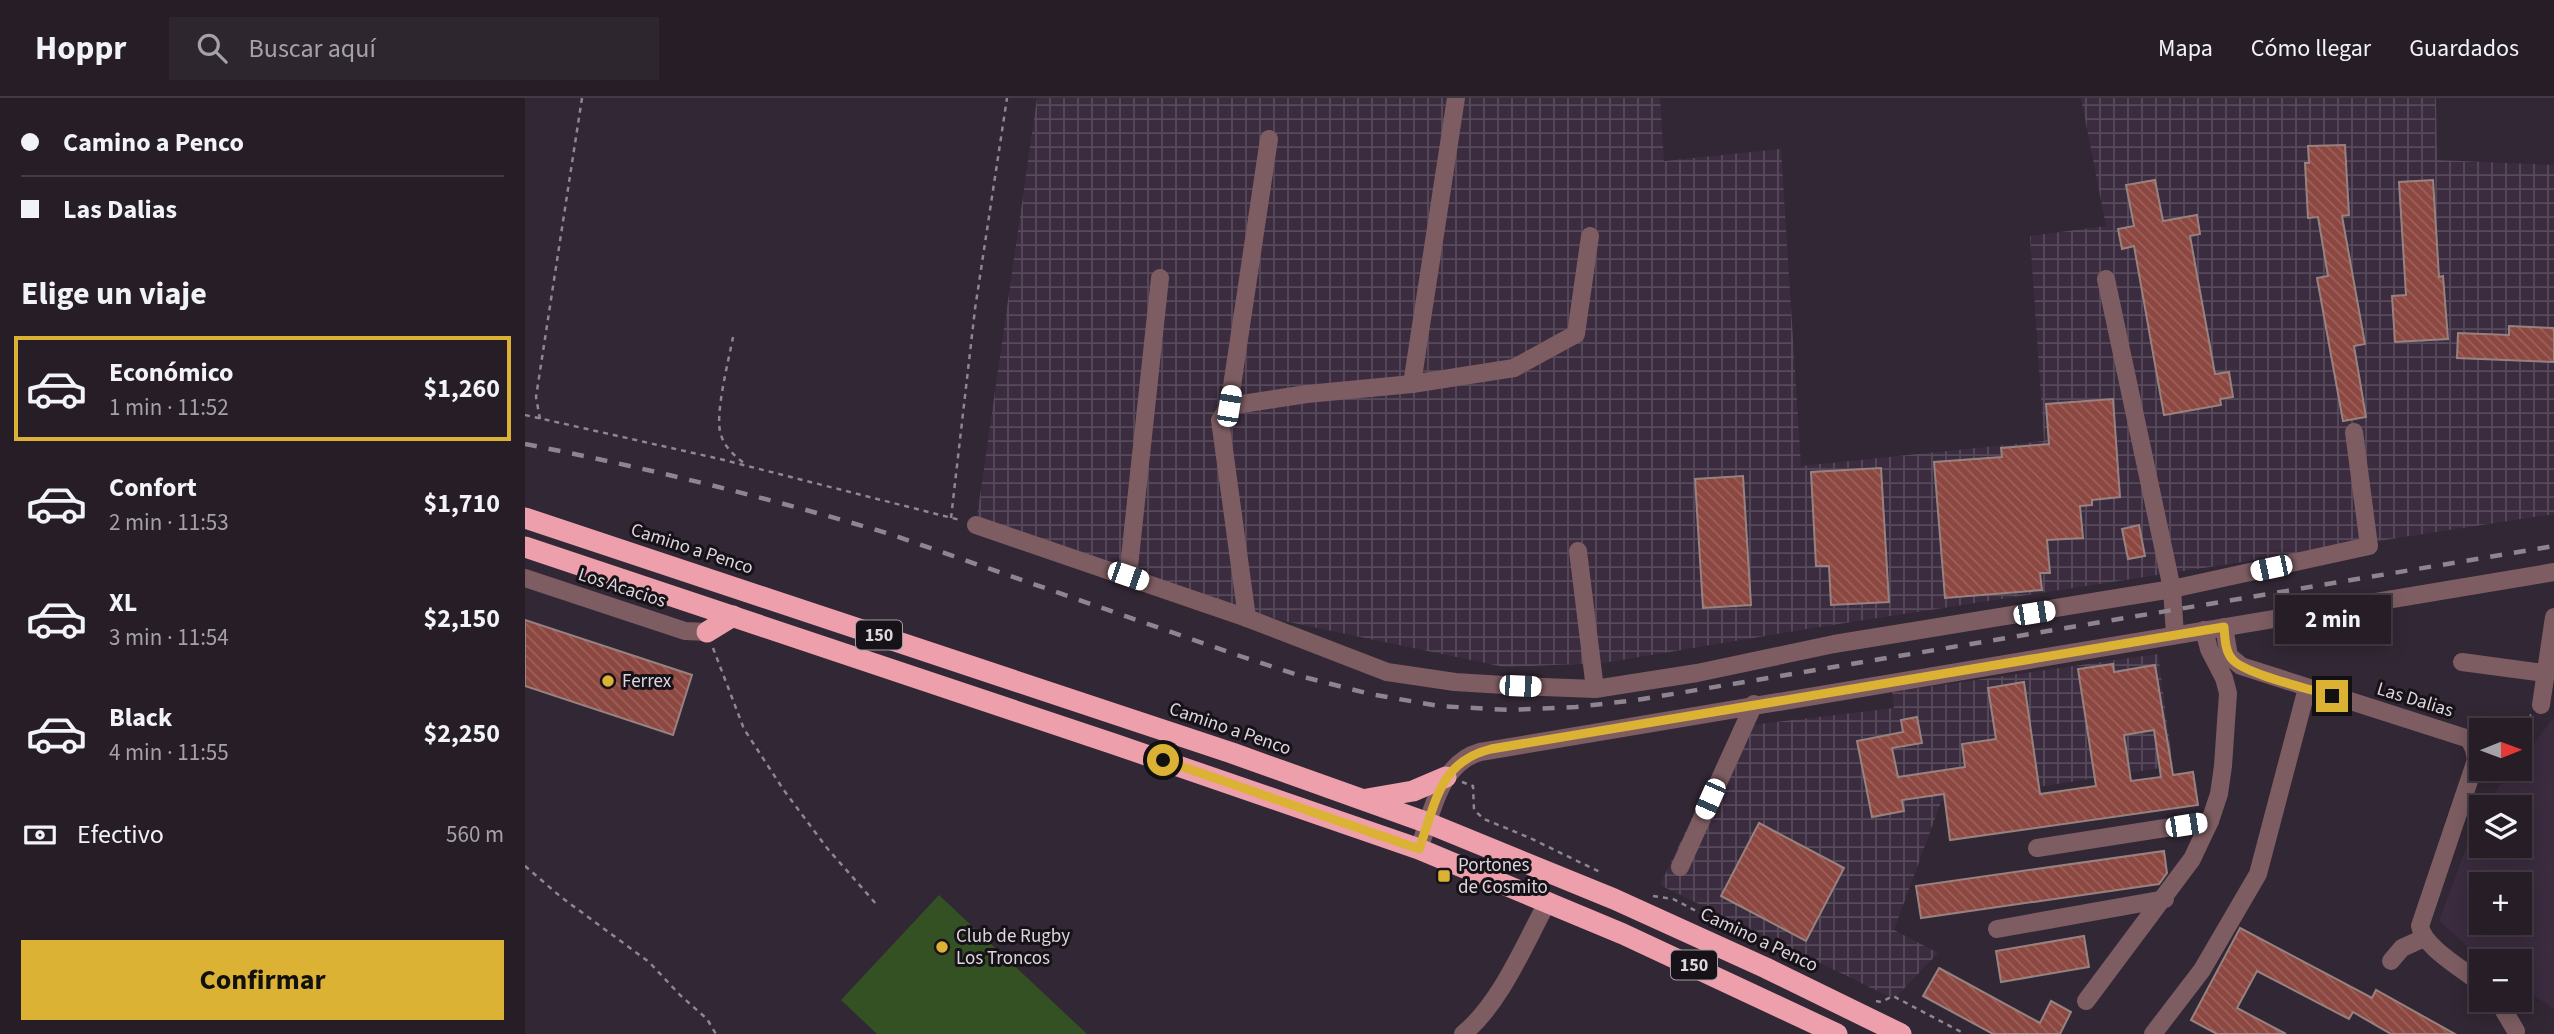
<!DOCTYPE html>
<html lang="es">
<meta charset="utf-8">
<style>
body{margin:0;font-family:"Source Sans 3",sans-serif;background:#2e262f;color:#f1f3f6;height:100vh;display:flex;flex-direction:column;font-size:26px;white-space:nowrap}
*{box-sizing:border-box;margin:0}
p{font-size:23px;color:#a4a2a7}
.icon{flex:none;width:38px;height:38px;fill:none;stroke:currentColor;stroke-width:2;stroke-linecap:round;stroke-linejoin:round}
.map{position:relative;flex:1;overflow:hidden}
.side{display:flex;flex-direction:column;background:#261d27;width:525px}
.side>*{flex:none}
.top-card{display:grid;align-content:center;height:154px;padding:0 21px;background:#261d27}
.needle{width:46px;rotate:89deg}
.fabs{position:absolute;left:1944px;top:620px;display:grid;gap:14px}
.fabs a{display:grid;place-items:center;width:63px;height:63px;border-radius:0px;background:#261d27;box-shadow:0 4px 18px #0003,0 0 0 2px #423b44;font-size:35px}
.end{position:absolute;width:32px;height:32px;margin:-16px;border:9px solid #dbb233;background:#111;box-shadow:0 0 0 4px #111}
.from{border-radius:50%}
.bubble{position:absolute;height:49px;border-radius:0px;background:#261d27;box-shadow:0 4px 18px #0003,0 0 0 2px #423b44;font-size:23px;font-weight:700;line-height:49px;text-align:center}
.car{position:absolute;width:21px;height:42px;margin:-21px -10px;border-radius:9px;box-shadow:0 0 5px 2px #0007;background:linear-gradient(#fff 24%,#345 0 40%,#fff 0 76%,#345 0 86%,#fff 0)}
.top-card b{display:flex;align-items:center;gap:24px;height:66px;font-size:26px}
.top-card b+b{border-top:2px solid #423b44}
.top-card i{width:18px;height:18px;background:#f1f3f6}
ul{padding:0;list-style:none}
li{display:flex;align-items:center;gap:21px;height:105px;margin:0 14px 10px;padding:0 7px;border:4px solid transparent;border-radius:0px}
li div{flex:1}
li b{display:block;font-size:26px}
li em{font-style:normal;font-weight:700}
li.current{border-color:#dbb233}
li>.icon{width:63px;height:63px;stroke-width:1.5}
h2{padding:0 21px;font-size:32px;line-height:84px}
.pay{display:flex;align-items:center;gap:18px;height:77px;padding:0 21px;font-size:26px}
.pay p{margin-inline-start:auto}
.action{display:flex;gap:14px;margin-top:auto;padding:14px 21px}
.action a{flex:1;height:80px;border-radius:0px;background:#dbb233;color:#111;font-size:28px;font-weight:700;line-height:80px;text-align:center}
header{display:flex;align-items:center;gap:42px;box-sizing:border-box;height:98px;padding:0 35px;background:#261d27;border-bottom:2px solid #423b44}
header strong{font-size:33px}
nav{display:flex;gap:38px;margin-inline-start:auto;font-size:24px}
.search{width:490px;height:63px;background:#2e262f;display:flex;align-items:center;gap:18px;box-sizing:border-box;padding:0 24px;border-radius:0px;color:#a4a2a7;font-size:26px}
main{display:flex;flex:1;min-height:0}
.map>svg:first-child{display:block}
.built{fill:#3b2c3f;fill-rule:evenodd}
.industrial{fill:url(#industrial-grid)}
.grass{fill:#345124}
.building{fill:url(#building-back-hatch);stroke:#988280;stroke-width:2;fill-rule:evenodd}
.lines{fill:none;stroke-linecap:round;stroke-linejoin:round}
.path{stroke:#8f8690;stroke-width:2.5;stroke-dasharray:5 5;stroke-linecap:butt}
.minor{stroke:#7d5d62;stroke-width:18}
.highway{stroke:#ed9fac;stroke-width:21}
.rail{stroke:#8e858f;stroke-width:4.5;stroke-dasharray:12 12;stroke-linecap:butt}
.route{stroke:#dbb233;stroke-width:9}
.poi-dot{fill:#dbb233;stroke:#171218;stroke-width:2.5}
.labels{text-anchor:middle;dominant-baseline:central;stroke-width:6;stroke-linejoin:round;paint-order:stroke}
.shield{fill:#171218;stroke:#a29ba3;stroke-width:2}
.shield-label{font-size:18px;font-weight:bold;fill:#ddd6de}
.street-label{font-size:19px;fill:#ddd6de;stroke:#171218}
.poi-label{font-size:19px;fill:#ddd6de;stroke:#171218;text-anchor:start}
</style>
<header>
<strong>Hoppr</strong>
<div class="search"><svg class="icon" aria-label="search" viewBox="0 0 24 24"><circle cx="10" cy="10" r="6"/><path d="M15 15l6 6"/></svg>Buscar aquí</div>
<nav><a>Mapa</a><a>Cómo llegar</a><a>Guardados</a></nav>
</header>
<main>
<section class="side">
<div class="top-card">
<b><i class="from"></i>Camino a Penco</b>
<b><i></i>Las Dalias</b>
</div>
<h2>Elige un viaje</h2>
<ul>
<li class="current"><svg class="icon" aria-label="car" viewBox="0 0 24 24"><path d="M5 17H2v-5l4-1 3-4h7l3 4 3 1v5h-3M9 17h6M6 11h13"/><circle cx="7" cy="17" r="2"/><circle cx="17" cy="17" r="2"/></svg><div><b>Económico</b><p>1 min · 11:52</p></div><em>$1,260</em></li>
<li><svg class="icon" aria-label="car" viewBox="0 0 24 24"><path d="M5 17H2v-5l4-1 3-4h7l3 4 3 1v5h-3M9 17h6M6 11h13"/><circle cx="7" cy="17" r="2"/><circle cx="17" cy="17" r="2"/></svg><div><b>Confort</b><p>2 min · 11:53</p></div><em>$1,710</em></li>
<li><svg class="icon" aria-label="car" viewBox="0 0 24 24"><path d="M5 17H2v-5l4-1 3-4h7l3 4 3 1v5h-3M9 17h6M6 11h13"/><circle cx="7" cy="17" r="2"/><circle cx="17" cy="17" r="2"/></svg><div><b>XL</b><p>3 min · 11:54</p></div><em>$2,150</em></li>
<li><svg class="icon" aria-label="car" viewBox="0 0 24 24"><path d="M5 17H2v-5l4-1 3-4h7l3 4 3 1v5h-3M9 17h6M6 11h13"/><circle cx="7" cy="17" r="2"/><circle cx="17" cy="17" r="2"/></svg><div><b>Black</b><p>4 min · 11:55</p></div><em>$2,250</em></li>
</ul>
<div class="pay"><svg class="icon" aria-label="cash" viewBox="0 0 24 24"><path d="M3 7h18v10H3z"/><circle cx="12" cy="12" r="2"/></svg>Efectivo<p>560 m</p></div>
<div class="action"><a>Confirmar</a></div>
</section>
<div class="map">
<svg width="2029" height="936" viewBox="0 0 2029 936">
<defs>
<pattern id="industrial-grid" width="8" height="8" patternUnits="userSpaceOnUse" patternTransform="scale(1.75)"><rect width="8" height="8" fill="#3b2c3f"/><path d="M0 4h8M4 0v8" fill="none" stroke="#574a5a"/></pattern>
<pattern id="building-back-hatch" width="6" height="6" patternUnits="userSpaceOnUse" patternTransform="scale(1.75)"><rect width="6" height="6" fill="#8c4741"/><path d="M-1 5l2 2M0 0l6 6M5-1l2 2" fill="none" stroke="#9c615c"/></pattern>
</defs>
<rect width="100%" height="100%" fill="#322734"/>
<path class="built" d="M2027 621H2029V911L1995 888V863H1959L1914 823 1956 709 1991 670H1995V665ZM1956 709H1995V747H1956ZM1956 786H1995V824H1956Z"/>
<g class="industrial">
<polygon points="512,0 1135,0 1139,63 1256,51 1276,368 1519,343 1505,138 1581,128 1556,0 1911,0 1912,62 2029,67 2029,416 1288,530 1078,565 979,569 754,522 452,419"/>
<polygon points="1633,556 1648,668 1416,704 1369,832 1413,855 1369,901 1135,787 1210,629 1369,610 1367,594"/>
</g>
<polygon class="grass" points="414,797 562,936 352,936 316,902"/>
<g class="building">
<polygon points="1820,47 1824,117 1817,118 1840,246 1829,248 1841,319 1818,323 1792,180 1803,178 1793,119 1783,120 1780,65 1784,65 1783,48"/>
<polygon points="1630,82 1638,123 1672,117 1675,136 1665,138 1690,276 1704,274 1708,299 1695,301 1696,307 1639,317 1609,148 1597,151 1593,131 1609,128 1601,87"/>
<polygon points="1908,82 1914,179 1918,178 1923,241 1870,244 1867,198 1881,197 1874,84"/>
<polygon points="1984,228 2029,230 2029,264 1932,260 1933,235 1984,237"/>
<polygon points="1588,301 1595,399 1567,402 1567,407 1555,408 1558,440 1522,442 1525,475 1515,475 1517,492 1420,500 1409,364 1477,359 1476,350 1524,346 1521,306"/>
<polygon points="1356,370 1364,504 1306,507 1304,468 1291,468 1286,374"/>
<polygon points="1218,378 1226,507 1178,510 1170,381"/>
<polygon points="1614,427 1620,458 1603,461 1597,431"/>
<polygon points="0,522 167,577 148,637 0,588"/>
<path d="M1588 566 1589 574 1630 567 1648 677 1668 674 1673 707 1425 742 1419 696 1377 702 1379 713 1347 719 1332 643 1378 634 1376 622 1392 619 1397 645 1367 650 1373 679 1440 669 1437 646 1471 641 1463 590 1499 584 1515 696 1571 688 1553 571ZM1629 632 1636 679 1606 683 1599 637Z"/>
<polygon points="1234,725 1319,770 1281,843 1196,798"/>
<polygon points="1639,753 1642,775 1634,786 1396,820 1391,788"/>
<polygon points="1715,830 1847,900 1851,892 1930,936 1866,936 1828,914 1824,921 1732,873 1712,910 1761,936 1692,936 1666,922"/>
<polygon points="1559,838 1564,869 1476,884 1471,853"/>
<polygon points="1414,870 1515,925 1526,903 1546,914 1535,936 1468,936 1398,898"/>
</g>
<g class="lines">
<g class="path">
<path d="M208 239C204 261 189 318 196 337 200 350 210 358 220 366"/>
<polyline points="0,317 195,361 435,422"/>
<polyline points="15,321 11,299 57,0"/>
<polyline points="426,420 450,211 482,0"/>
<polyline points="188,550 219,631 258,691 302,750 352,807"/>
<polyline points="1991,632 2006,617"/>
<polyline points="937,684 948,688 949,712 959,721 1005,740 1077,775"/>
<polyline points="0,768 36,799 124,864 155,897 182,921 191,936"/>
<polyline points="1128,798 1148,801 1183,819 1193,827 1206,830 1242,849"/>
<polyline points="1351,903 1356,904 1368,898 1440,936"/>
</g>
<g class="minor">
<polyline points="1581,181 1647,491 1844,448 1829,334"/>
<polyline points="887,286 931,0"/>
<polyline points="704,308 744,41"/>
<polyline points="451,427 722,520 862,574 930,584 995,588 1070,591 1172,575 1309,546 1647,491 1650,537"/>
<polyline points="1053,453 1070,591"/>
<polyline points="603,478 635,180"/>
<polyline points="0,480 160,533 182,534"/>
<polyline points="722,520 695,322 704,308 782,296 887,286 989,270 1051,236 1065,138"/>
<path d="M1699 529 1704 558 1716 568 1944 641 1949 651 1951 662 1895 828C1898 849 1940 872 1956 886"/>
<polyline points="1937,564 2019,575"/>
<polyline points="2016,607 2029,519"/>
<polyline points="1512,750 1685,723"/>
<path d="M894 751C907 715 914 666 955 654L2029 474"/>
<polyline points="1155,769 1229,606"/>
<polyline points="1472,831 1640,801"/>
<polyline points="1866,863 1877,850 1899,840"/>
<polyline points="1972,901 1991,933"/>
<polyline points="1561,903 1667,761 1685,723 1694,696 1698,668 1703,595 1699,580 1684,551 1679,532"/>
<path d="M938 936C976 905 999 847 1023 803"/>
<polyline points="1628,936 1677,872 1733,776 1782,590"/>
</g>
<g class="highway">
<polyline points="0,420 707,655 903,725 1089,801 1241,870 1376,936"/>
<polyline points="0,449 589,646 894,751 1098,836 1312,936"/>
<polyline points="182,534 208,518"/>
<polyline points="842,701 888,693 921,679"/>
</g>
<path class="rail" d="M0 346C123 370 244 400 365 436L715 558 779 579 845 596 914 608 984 612 1051 609 1112 602 2029 448"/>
</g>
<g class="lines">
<path class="route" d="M638 662 894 751C911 706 913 664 966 651L1699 529C1700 540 1700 553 1707 561 1719 576 1786 591 1807 598"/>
</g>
<g class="poi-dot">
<circle cx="83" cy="583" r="7"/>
<rect x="912" y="771" width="14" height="14" rx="3.5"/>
<circle cx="417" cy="849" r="7"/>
</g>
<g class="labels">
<g class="shield">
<rect x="331" y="522.5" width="46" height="29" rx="5"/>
<rect x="1146" y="852.5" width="46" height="29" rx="5"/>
</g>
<g class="shield-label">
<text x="354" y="537">150</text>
<text x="1169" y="867">150</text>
</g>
<g class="street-label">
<text transform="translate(167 451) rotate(18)">Camino a Penco</text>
<text transform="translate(97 490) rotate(18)">Los Acacios</text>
<text transform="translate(1890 602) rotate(17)">Las Dalias</text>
<text transform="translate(705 631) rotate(19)">Camino a Penco</text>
<text transform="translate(1234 842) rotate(25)">Camino a Penco</text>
</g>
<g class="poi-label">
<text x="97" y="583">Ferrex</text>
<text x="933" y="767">Portones<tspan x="933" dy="22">de Cosmito</tspan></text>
<text x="431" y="838">Club de Rugby<tspan x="431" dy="22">Los Troncos</tspan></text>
</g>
</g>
</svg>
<div class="fabs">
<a><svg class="needle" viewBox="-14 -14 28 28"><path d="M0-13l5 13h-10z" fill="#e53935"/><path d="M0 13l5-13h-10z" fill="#a4a2a7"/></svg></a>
<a><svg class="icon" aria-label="layers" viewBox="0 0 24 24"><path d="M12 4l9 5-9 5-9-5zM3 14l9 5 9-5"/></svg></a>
<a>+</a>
<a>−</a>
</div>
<i class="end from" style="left:638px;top:662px"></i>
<i class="end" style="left:1807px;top:598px"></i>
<div class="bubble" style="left:1750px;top:497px;width:116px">2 min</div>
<i class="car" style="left:704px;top:308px;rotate:9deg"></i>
<i class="car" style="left:1746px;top:470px;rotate:258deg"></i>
<i class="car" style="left:603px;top:478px;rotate:109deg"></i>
<i class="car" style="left:1509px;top:515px;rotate:81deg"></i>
<i class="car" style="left:995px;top:588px;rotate:92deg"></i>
<i class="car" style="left:1185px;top:701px;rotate:204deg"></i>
<i class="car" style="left:1661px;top:727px;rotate:81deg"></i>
</div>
</main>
